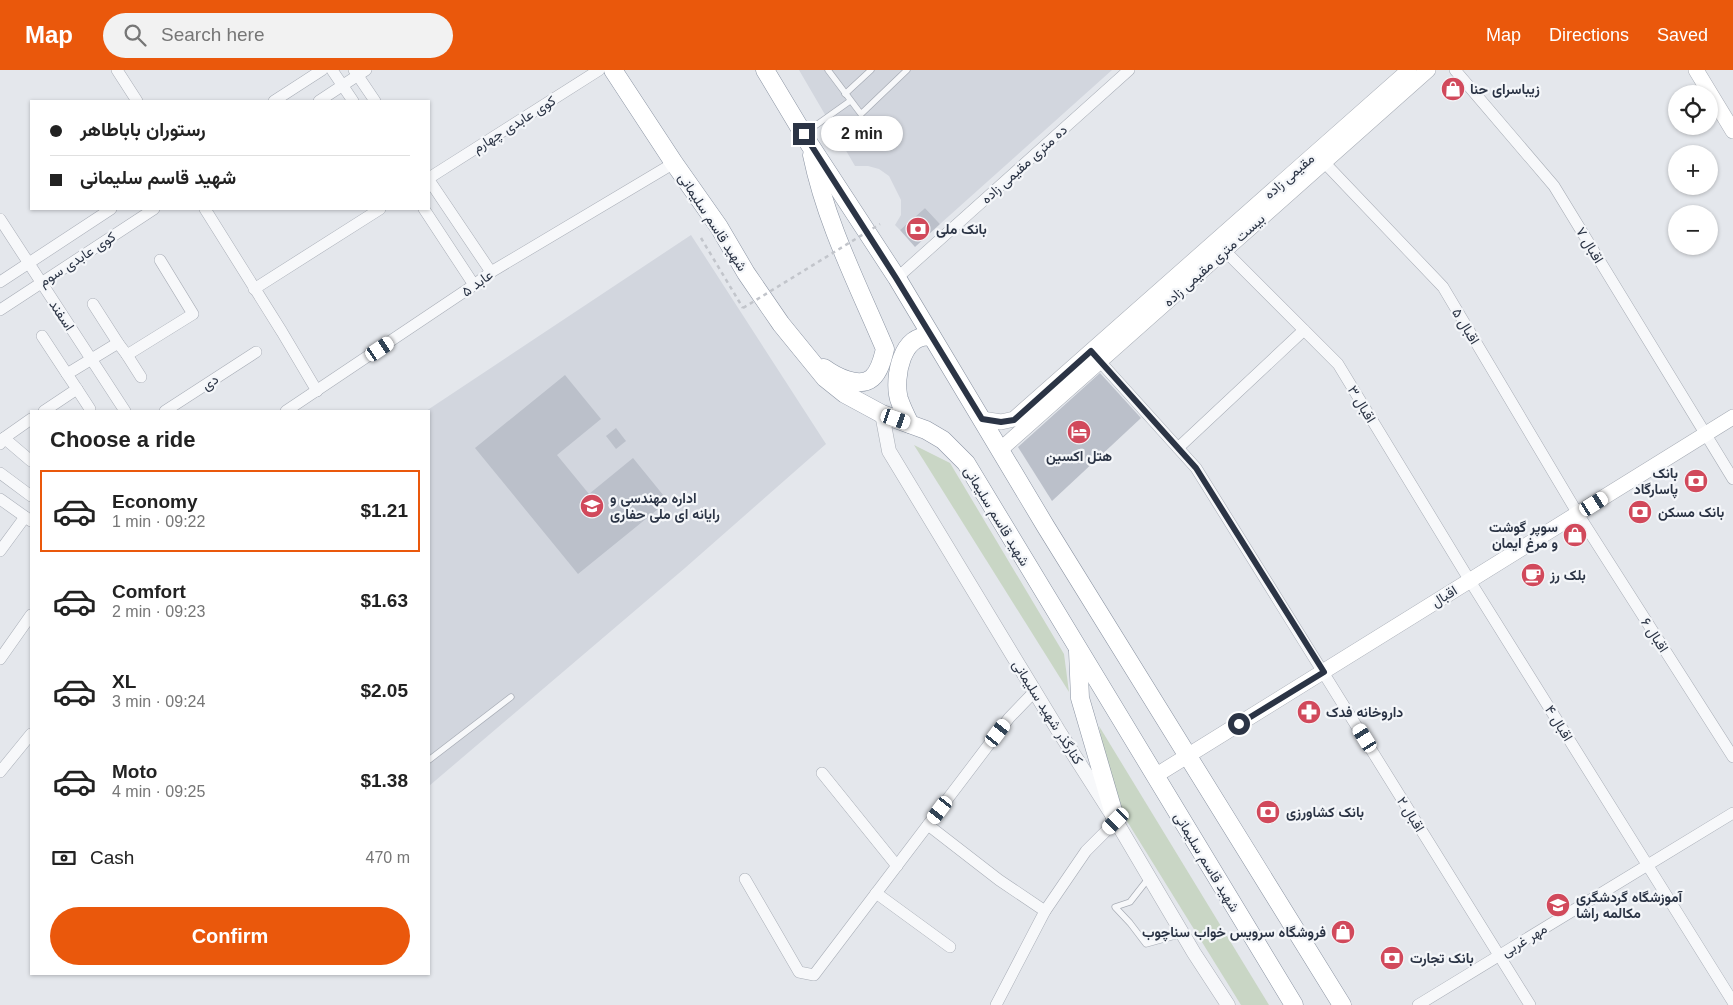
<!DOCTYPE html>
<meta charset="utf-8">
<style>
body{margin:0;font-family:Helvetica,Vazirmatn,sans-serif;background:#f2f2f2;color:#222;height:100vh;display:flex;flex-direction:column;font-size:19px;white-space:nowrap}
*{box-sizing:border-box;margin:0}
p{font-size:16px;color:#767676}
.icon{flex:none;width:28px;height:28px;fill:none;stroke:currentColor;stroke-width:2;stroke-linecap:round;stroke-linejoin:round}
.map{position:relative;flex:1;overflow:hidden}
.panel{position:absolute;left:30px;top:340px;width:400px;height:565px;display:flex;flex-direction:column;background:#fff;border-radius:0px;box-shadow:0 1px 4px #0004}
.panel>*{flex:none}
.banner{position:absolute;left:30px;top:30px;width:400px;height:110px;border-radius:0px;box-shadow:0 1px 4px #0004;display:grid;align-content:center;height:110px;padding:0 20px;background:#fff}
.tools{position:absolute;left:1668px;top:15px;display:grid;gap:10px}
.tools a{display:grid;place-items:center;width:50px;height:50px;border-radius:50%;background:#fff;box-shadow:0 1px 4px #0004;font-size:25px}
.end{position:absolute;width:22px;height:22px;margin:-11px;border:6px solid #2b3445;background:#fff;box-shadow:0 0 0 2px #fff}
.from{border-radius:50%}
.bubble{position:absolute;height:35px;border-radius:18px;background:#fff;box-shadow:0 1px 4px #0004;font-size:16px;font-weight:700;line-height:35px;text-align:center}
.car{position:absolute;width:15px;height:30px;margin:-15px -8px;border-radius:6px;box-shadow:0 0 4px 1px #0007;background:linear-gradient(#fff 24%,#345 0 40%,#fff 0 76%,#345 0 86%,#fff 0)}
.banner b{display:flex;align-items:center;gap:18px;height:48px;font-size:19px}
.banner b+b{border-top:1px solid #e0e0e0}
.banner i{width:12px;height:12px;background:#222}
ul{padding:0;list-style:none}
li{display:flex;align-items:center;gap:15px;height:82px;margin:0 10px 8px;padding:0 10px;border:2px solid transparent;border-radius:0px}
li div{flex:1}
li b{display:block;font-size:19px}
li em{font-style:normal;font-weight:700}
li.active{border-color:#ea580c}
li>.icon{width:45px;height:45px;stroke-width:1.5}
h2{padding:0 20px;font-size:22px;line-height:60px}
.pay{display:flex;align-items:center;gap:12px;height:55px;padding:0 20px;font-size:19px}
.pay p{margin-inline-start:auto}
.cta{display:flex;gap:10px;margin-top:auto;padding:10px 20px}
.cta a{flex:1;height:58px;border-radius:30px;background:#ea580c;color:#fff;font-size:20px;font-weight:700;line-height:58px;text-align:center}
header{display:flex;align-items:center;gap:30px;box-sizing:border-box;height:70px;padding:0 25px;background:#ea580c;color:#fff}
header strong{font-size:24px}
nav{display:flex;gap:28px;margin-inline-start:auto;font-size:18px}
.search{width:350px;height:45px;background:#f2f2f2;display:flex;align-items:center;gap:12px;box-sizing:border-box;padding:0 18px;border-radius:28px;color:#767676;font-size:19px}
.map>svg:first-child{display:block}
.built{fill:#d2d6de}
.green{fill:#c9d6c5}
.building{fill:#bbc0ca}
.lines{fill:none;stroke-linecap:round;stroke-linejoin:round}
.service-casing{stroke:#a9aeb7;stroke-width:7}
.minor-casing{stroke:#a9aeb7;stroke-width:12}
.tertiary-casing{stroke:#a9aeb7;stroke-width:15}
.secondary-casing{stroke:#a9aeb7;stroke-width:16}
.trunk-casing{stroke:#8b94a3;stroke-width:19}
.path{stroke:#c2c5cb;stroke-width:2.5;stroke-dasharray:4 4;stroke-linecap:butt}
.service{stroke:#f7f8fa;stroke-width:5.5}
.minor{stroke:#f7f8fa;stroke-width:11}
.tertiary{stroke:#f7f8fa;stroke-width:14}
.secondary{stroke:#fff;stroke-width:15}
.trunk{stroke:#fff;stroke-width:18}
.path-bridge{stroke:#c2c5cb;stroke-width:2.5;stroke-dasharray:4 4;stroke-linecap:butt}
.route{stroke:#2b3445;stroke-width:6}
.labels{text-anchor:middle;dominant-baseline:central;stroke-width:4.5;stroke-linejoin:round;paint-order:stroke}
.poi-label{font-size:14px;font-weight:bold;fill:#2b3445;stroke:#f4f6f9;text-anchor:start}
.street-label{font-size:14px;fill:#2b3445;stroke:#f4f6f9}
</style>
<header>
<strong>Map</strong>
<div class="search"><svg class="icon" aria-label="search" viewBox="0 0 24 24"><circle cx="10" cy="10" r="6"/><path d="M15 15l6 6"/></svg>Search here</div>
<nav><a>Map</a><a>Directions</a><a>Saved</a></nav>
</header>
<div class="map">
<svg width="1733" height="935" viewBox="0 0 1733 935">
<rect width="100%" height="100%" fill="#e4e7ec"/>
<g class="built">
<polygon points="799,0 1112,0 940,154 925,138 900,160 895,155 901,145 901,130 889,106 879,99 868,96 855,96"/>
<polygon points="691,165 826,374 685,498 429,716 429,341 426,341"/>
</g>
<g class="green">
<polygon points="914,375 950,393 1064,584 1069,622"/>
<polygon points="1099,656 1269,935 1241,935 1112,727"/>
</g>
<g class="building">
<polygon points="925,138 940,154 915,177 900,160"/>
<polygon points="1100,303 1141,348 1052,431 1018,377"/>
<polygon points="565,305 601,349 557,385 589,424 633,388 668,431 578,504 475,378"/>
<polygon points="616,358 626,371 616,379 606,366"/>
</g>
<g class="lines">
<g class="service-casing">
<g id="service">
<polyline points="828,0 861,44 907,0"/>
<polyline points="845,24 871,0"/>
<polyline points="805,63 850,31"/>
<polyline points="429,690 511,627"/>
<polyline points="1148,809 1130,832 1115,837 1130,853 1146,874 1182,864"/>
</g>
</g>
<g class="minor-casing">
<g id="minor">
<polyline points="117,0 137,31"/>
<polyline points="332,0 353,31"/>
<polyline points="354,0 375,31"/>
<polyline points="1455,0 1554,116 1733,409"/>
<polyline points="274,31 322,0"/>
<polyline points="319,31 366,0"/>
<polyline points="1320,88 1443,217 1578,444 1733,687"/>
<polyline points="429,108 599,0"/>
<polyline points="429,110 491,202"/>
<polyline points="205,139 282,262 317,321"/>
<polyline points="424,139 474,215"/>
<polyline points="0,149 125,341"/>
<polyline points="1219,175 1338,294 1470,511 1733,932"/>
<polyline points="897,208 1129,0"/>
<polyline points="0,212 111,139"/>
<polyline points="254,219 380,139"/>
<polyline points="93,234 118,273"/>
<polyline points="0,240 154,139"/>
<polyline points="42,266 67,304"/>
<polyline points="127,285 141,307"/>
<polyline points="1095,286 1196,398 1530,935"/>
<polyline points="77,319 90,339"/>
<polyline points="44,341 77,319 67,304 118,273 127,285 193,244 160,190"/>
<polyline points="165,341 256,282"/>
<polyline points="286,341 474,215 491,202 674,93"/>
<polyline points="4,368 31,391"/>
<polyline points="0,374 4,368 31,349"/>
<polyline points="1178,378 1304,260"/>
<polyline points="0,403 31,426"/>
<polyline points="0,429 31,451"/>
<polyline points="0,481 25,447"/>
<polyline points="0,589 31,545"/>
<polyline points="0,702 31,664"/>
<polyline points="822,703 897,796"/>
<polyline points="928,755 999,810 1045,841"/>
<polyline points="745,809 799,902 814,905 1009,648 1035,621"/>
<polyline points="876,823 950,877"/>
<polyline points="996,935 1045,841 1086,781 1116,751"/>
<polyline points="1418,935 1733,743"/>
</g>
</g>
<g class="tertiary-casing">
<polyline id="tertiary" points="882,344 889,381 1058,660 1116,751 1194,883 1228,935"/>
</g>
<g class="secondary-casing">
<g id="secondary">
<polyline points="1696,0 1733,61"/>
<polyline points="982,349 1001,352 1014,349 1409,0"/>
<polyline points="1000,380 1428,0"/>
<polyline points="1155,706 1733,347"/>
</g>
</g>
<g class="trunk-casing">
<g id="trunk">
<polyline points="613,0 674,93 719,157 746,203 781,254 825,308 845,324 882,344 926,360 943,370 966,393 1294,935"/>
<polyline points="765,0 810,75 897,208 1046,457 1342,935"/>
<path d="M812 85C826 153 858 215 885 279 883 287 880 301 872 308 859 319 835 306 824 298"/>
<path d="M910 354C906 346 902 338 899 329 893 308 902 261 932 267"/>
<polyline points="1078,581 1080,628 1116,751"/>
</g>
</g>
<polyline class="path" points="701,168 743,238"/>
<use href="#service" class="service"/>
<use href="#minor" class="minor"/>
<use href="#tertiary" class="tertiary"/>
<use href="#secondary" class="secondary"/>
<use href="#trunk" class="trunk"/>
<polyline class="path-bridge" points="743,238 880,154"/>
</g>
<g class="lines">
<polyline class="route" points="804,64 896,208 982,349 1001,352 1014,350 1091,281 1196,398 1324,602 1239,654"/>
</g>
<defs>
<g id="shop-disc" transform="scale(1.25)"><circle r="9.5" fill="#d1495b" stroke="#f4f6f9"/><path d="M-5-2.5h2.3a2.7 3.5 0 0 1 5.4 0H5L5.5 6h-11ZM-1.5-2.5h3a1.5 2.3 0 0 0-3 0Z" fill="#fff"/></g>
<g id="bank-disc" transform="scale(1.25)"><circle r="9.5" fill="#d1495b" stroke="#f4f6f9"/><path d="M-6-4H6V4H-6ZM0-2.3a2.3 2.3 0 1 0 0 4.6a2.3 2.3 0 1 0 0-4.6Z" fill="#fff"/></g>
<g id="hotel-disc" transform="scale(1.25)"><circle r="9.5" fill="#d1495b" stroke="#f4f6f9"/><path d="M-6-4.5h1.5V1H6V5H4.5V3h-9V5H-6ZM-4 0a1.8 1.8 0 1 1 3.6 0ZM.5 0V-2.5h3Q6-2.5 6 0Z" fill="#fff"/></g>
<g id="university-disc" transform="scale(1.25)"><circle r="9.5" fill="#d1495b" stroke="#f4f6f9"/><path d="M0-5L7-2L0 1L-7-2ZM-4 1L0 2.5L4 1V4Q0 6-4 4Z" fill="#fff"/></g>
<g id="cafe-disc" transform="scale(1.25)"><circle r="9.5" fill="#d1495b" stroke="#f4f6f9"/><path d="M-5.5-4.5H6V0H3Q3 3.5 0 3.5H-2.5Q-5.5 3.5-5.5 0ZM3-3.2v2h1.7v-2ZM-6 4.5H4V6H-6Z" fill="#fff"/></g>
<g id="pharmacy-disc" transform="scale(1.25)"><circle r="9.5" fill="#d1495b" stroke="#f4f6f9"/><path d="M-2-6h4v4h4v4h-4v4h-4v-4h-4v-4h4Z" fill="#fff"/></g>
<g id="school-disc" transform="scale(1.25)"><circle r="9.5" fill="#d1495b" stroke="#f4f6f9"/><path d="M0-5L7-2L0 1L-7-2ZM-4 1L0 2.5L4 1V4Q0 6-4 4Z" fill="#fff"/></g>
</defs>
<g fill-rule="evenodd">
<use href="#shop-disc" x="1453" y="19"/>
<use href="#bank-disc" x="918" y="159"/>
<use href="#hotel-disc" x="1079" y="362"/>
<use href="#bank-disc" x="1696" y="411"/>
<use href="#university-disc" x="592" y="436"/>
<use href="#bank-disc" x="1640" y="442"/>
<use href="#shop-disc" x="1575" y="465"/>
<use href="#cafe-disc" x="1533" y="505"/>
<use href="#pharmacy-disc" x="1309" y="642"/>
<use href="#bank-disc" x="1268" y="742"/>
<use href="#school-disc" x="1558" y="835"/>
<use href="#shop-disc" x="1343" y="862"/>
<use href="#bank-disc" x="1392" y="888"/>
</g>
<g class="labels">
<g class="poi-label">
<text x="1470" y="19">زیباسرای حنا</text>
<text x="936" y="159">بانک ملی</text>
<text x="1079" y="386" text-anchor="middle">هتل اکسین</text>
<text x="1678" y="403" text-anchor="end">بانک<tspan x="1678" dy="16">پاسارگاد</tspan></text>
<text x="610" y="428">اداره مهندسی و<tspan x="610" dy="16">رایانه ای ملی حفاری</tspan></text>
<text x="1658" y="442">بانک مسکن</text>
<text x="1558" y="457" text-anchor="end">سوپر گوشت<tspan x="1558" dy="16">و مرغ ایمان</tspan></text>
<text x="1550" y="505">بلک رز</text>
<text x="1326" y="642">داروخانه فدک</text>
<text x="1286" y="742">بانک کشاورزی</text>
<text x="1576" y="827">آموزشگاه گردشگری<tspan x="1576" dy="16">مکالمه راشا</tspan></text>
<text x="1326" y="862" text-anchor="end">فروشگاه سرویس خواب سناچوب</text>
<text x="1410" y="888">بانک تجارت</text>
</g>
<g class="street-label">
<text transform="translate(514 54) rotate(-32)">کوی عابدی چهارم</text>
<text transform="translate(1024 94) rotate(-42)">ده متری مقیمی زاده</text>
<text transform="translate(1289 106) rotate(-41)">مقیمی زاده</text>
<text transform="translate(713 152) rotate(57)">شهید قاسم سلیمانی</text>
<text transform="translate(1590 175) rotate(59)">اقبال ۷</text>
<text transform="translate(77 189) rotate(-33)">کوی عابدی سوم</text>
<text transform="translate(1214 190) rotate(-42)">بیست متری مقیمی زاده</text>
<text transform="translate(477 213) rotate(-36)">عابد ۵</text>
<text transform="translate(62 245) rotate(57)">اسفند</text>
<text transform="translate(1466 256) rotate(59)">اقبال ۵</text>
<text transform="translate(210 312) rotate(-33)">دی</text>
<text transform="translate(1362 334) rotate(59)">اقبال ۳</text>
<text transform="translate(997 446) rotate(59)">شهید قاسم سلیمانی</text>
<text transform="translate(1444 526) rotate(-32)">اقبال</text>
<text transform="translate(1655 565) rotate(57)">اقبال ۶</text>
<text transform="translate(1048 642) rotate(58)">کنارگذر شهید سلیمانی</text>
<text transform="translate(1559 653) rotate(58)">اقبال ۴</text>
<text transform="translate(1411 744) rotate(58)">اقبال ۲</text>
<text transform="translate(1207 792) rotate(59)">شهید قاسم سلیمانی</text>
<text transform="translate(1524 870) rotate(-31)">مهر غربی</text>
</g>
</g>
</svg>
<div class="tools">
<a><svg class="icon" aria-label="locate" viewBox="0 0 24 24"><circle cx="12" cy="12" r="6"/><path d="M12 2v4M12 18v4M2 12h4M18 12h4"/></svg></a>
<a>+</a>
<a>−</a>
</div>
<i class="end from" style="left:1239px;top:654px"></i>
<i class="end" style="left:804px;top:64px"></i>
<div class="bubble" style="left:821px;top:46px;width:82px">2 min</div>
<i class="car" style="left:380px;top:279px;rotate:56deg"></i>
<i class="car" style="left:896px;top:349px;rotate:109deg"></i>
<i class="car" style="left:1594px;top:434px;rotate:58deg"></i>
<i class="car" style="left:998px;top:663px;rotate:37deg"></i>
<i class="car" style="left:1365px;top:668px;rotate:328deg"></i>
<i class="car" style="left:940px;top:740px;rotate:217deg"></i>
<i class="car" style="left:1116px;top:751px;rotate:225deg"></i>
<div class="banner">
<b><i class="from"></i>رستوران باباطاهر</b>
<b><i></i>شهید قاسم سلیمانی</b>
</div>
<section class="panel">
<h2>Choose a ride</h2>
<ul>
<li class="active"><svg class="icon" aria-label="car" viewBox="0 0 24 24"><path d="M5 17H2v-5l4-1 3-4h7l3 4 3 1v5h-3M9 17h6M6 11h13"/><circle cx="7" cy="17" r="2"/><circle cx="17" cy="17" r="2"/></svg><div><b>Economy</b><p>1 min · 09:22</p></div><em>$1.21</em></li>
<li><svg class="icon" aria-label="car" viewBox="0 0 24 24"><path d="M5 17H2v-5l4-1 3-4h7l3 4 3 1v5h-3M9 17h6M6 11h13"/><circle cx="7" cy="17" r="2"/><circle cx="17" cy="17" r="2"/></svg><div><b>Comfort</b><p>2 min · 09:23</p></div><em>$1.63</em></li>
<li><svg class="icon" aria-label="car" viewBox="0 0 24 24"><path d="M5 17H2v-5l4-1 3-4h7l3 4 3 1v5h-3M9 17h6M6 11h13"/><circle cx="7" cy="17" r="2"/><circle cx="17" cy="17" r="2"/></svg><div><b>XL</b><p>3 min · 09:24</p></div><em>$2.05</em></li>
<li><svg class="icon" aria-label="car" viewBox="0 0 24 24"><path d="M5 17H2v-5l4-1 3-4h7l3 4 3 1v5h-3M9 17h6M6 11h13"/><circle cx="7" cy="17" r="2"/><circle cx="17" cy="17" r="2"/></svg><div><b>Moto</b><p>4 min · 09:25</p></div><em>$1.38</em></li>
</ul>
<div class="pay"><svg class="icon" aria-label="cash" viewBox="0 0 24 24"><path d="M3 7h18v10H3z"/><circle cx="12" cy="12" r="2"/></svg>Cash<p>470 m</p></div>
<div class="cta"><a>Confirm</a></div>
</section>
</div>
